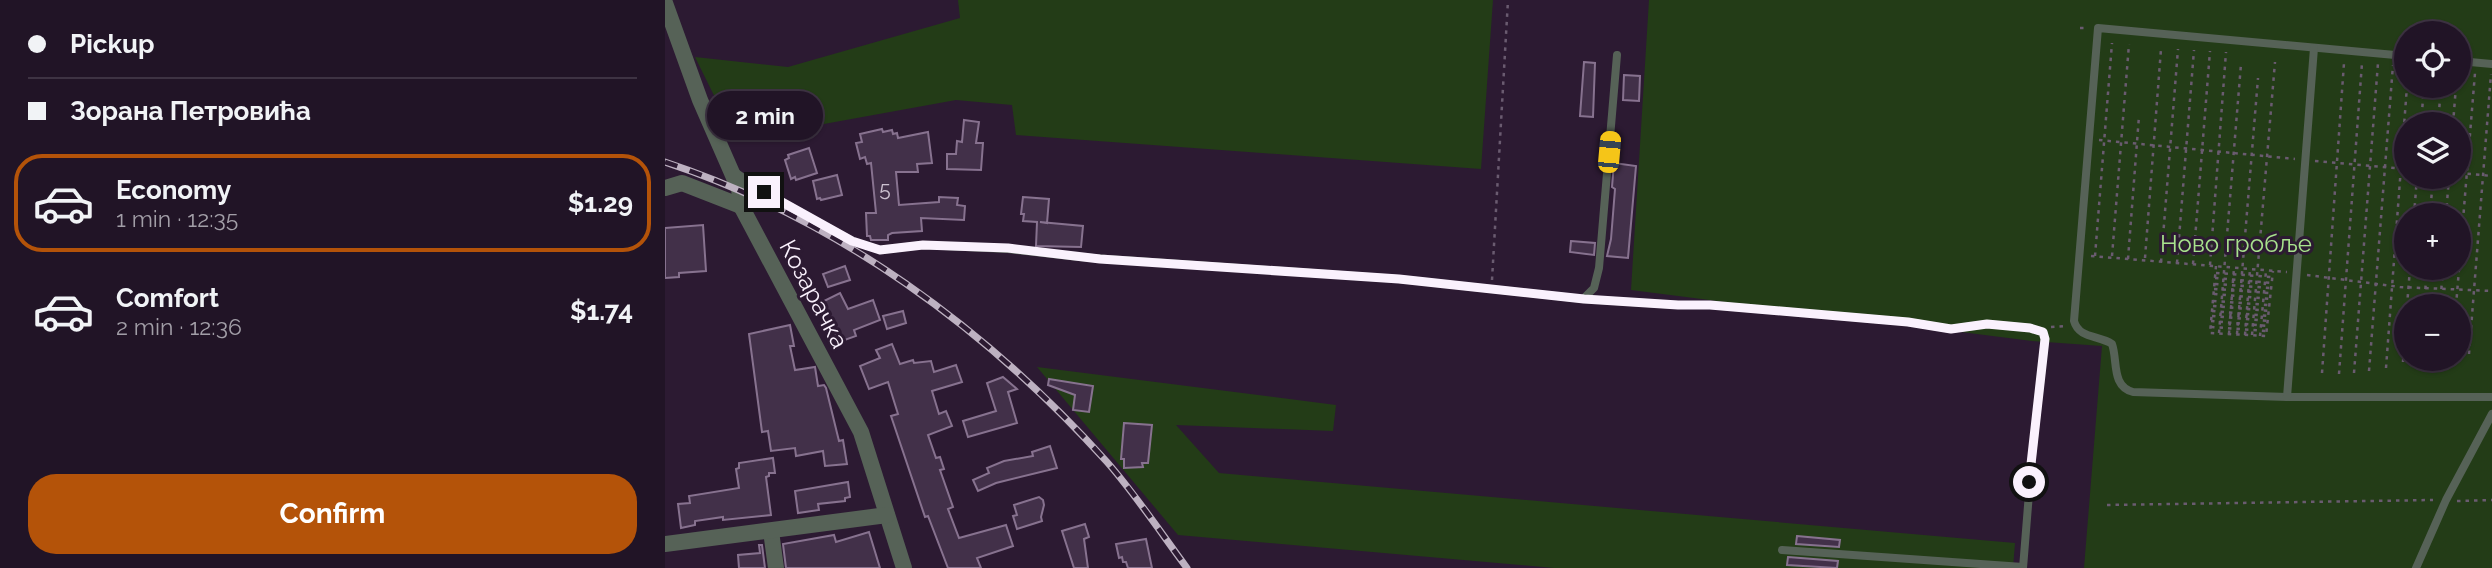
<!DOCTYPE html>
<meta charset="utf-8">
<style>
body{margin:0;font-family:Raleway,sans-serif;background:#2d2132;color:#f1f3f6;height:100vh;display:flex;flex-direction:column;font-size:26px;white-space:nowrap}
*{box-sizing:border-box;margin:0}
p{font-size:23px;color:#a29ea7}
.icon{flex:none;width:38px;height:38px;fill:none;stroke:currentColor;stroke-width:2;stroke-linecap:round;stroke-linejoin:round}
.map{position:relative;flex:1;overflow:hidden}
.panel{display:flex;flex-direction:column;background:#211426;width:665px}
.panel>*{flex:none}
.guide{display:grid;align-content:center;height:154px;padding:0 28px;background:#211426}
.fabs{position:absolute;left:1729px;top:21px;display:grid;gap:14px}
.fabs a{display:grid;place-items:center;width:77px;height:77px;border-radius:50%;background:#211426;box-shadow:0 2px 5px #0004,0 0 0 2px #3e3343;font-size:35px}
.end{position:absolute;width:32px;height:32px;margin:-16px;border:9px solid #faf1fd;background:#111;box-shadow:0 0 0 4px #111}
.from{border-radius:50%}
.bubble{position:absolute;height:49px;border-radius:24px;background:#211426;box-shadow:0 2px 5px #0004,0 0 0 2px #3e3343;font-size:23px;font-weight:700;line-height:49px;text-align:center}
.car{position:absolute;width:21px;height:42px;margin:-21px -10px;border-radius:9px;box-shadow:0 0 5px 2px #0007;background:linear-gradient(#f5c518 24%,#345 0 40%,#f5c518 0 76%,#345 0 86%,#f5c518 0)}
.guide b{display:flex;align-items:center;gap:24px;height:66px;font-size:26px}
.guide b+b{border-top:2px solid #3e3343}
.guide i{width:18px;height:18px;background:#f1f3f6}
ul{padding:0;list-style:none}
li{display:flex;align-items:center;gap:21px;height:98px;margin:0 14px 10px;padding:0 14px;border:4px solid transparent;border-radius:28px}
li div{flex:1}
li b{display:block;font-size:26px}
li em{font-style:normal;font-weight:700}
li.active{border-color:#b45309}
li>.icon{width:63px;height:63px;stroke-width:1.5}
.cta{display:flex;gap:14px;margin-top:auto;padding:14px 28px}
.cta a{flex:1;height:80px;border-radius:28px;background:#b45309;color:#fff;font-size:28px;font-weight:700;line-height:80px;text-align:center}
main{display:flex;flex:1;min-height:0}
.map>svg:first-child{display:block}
.green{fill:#233c17;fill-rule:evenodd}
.building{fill:#423049;stroke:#87728f;stroke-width:2}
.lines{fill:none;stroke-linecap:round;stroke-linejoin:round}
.path{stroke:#6a5b70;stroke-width:2.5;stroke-dasharray:3.5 5;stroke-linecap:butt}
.lane{stroke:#566257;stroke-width:8}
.street{stroke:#566257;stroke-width:16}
.rail-casing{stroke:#bdb1c1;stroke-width:7}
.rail{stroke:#2c1a32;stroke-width:4.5;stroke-dasharray:13;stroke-linecap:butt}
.route{stroke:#faf1fd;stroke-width:9}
.labels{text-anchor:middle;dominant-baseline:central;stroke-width:6;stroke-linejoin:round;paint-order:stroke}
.number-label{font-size:21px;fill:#ccc1d0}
.park-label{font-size:24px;fill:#a8e28d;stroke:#2c1a32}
.street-label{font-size:24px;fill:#faf1fd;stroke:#2c1a32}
</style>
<main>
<section class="panel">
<div class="guide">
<b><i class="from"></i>Pickup</b>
<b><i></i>Зорана Петровића</b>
</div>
<ul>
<li class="active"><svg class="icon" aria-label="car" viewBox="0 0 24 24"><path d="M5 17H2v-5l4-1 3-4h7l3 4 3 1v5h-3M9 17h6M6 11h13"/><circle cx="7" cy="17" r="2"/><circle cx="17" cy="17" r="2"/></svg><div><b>Economy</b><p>1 min · 12:35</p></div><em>$1.29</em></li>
<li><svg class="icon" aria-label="car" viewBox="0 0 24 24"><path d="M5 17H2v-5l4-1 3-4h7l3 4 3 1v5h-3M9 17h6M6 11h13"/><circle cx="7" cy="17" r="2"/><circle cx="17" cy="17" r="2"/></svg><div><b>Comfort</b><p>2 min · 12:36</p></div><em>$1.74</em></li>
</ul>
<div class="cta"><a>Confirm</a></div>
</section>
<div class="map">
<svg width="1827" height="568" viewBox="0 0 1827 568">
<rect width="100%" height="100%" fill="#2c1a32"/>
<g class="green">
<polygon points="293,0 828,0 816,169 351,135 347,105 291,100 71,140 30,57 123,67 295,18"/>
<path d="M984 0H1827V568H1419L1437 346 1367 341 966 290ZM1741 33H1794V86H1741ZM1741 124H1794V177H1741ZM1741 215H1794V268H1741ZM1741 306H1794V359H1741Z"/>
<polygon points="372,367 671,405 668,431 511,425 554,473 1350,543 1348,568 889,568 513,535"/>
</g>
<g class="building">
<polygon points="919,62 930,63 928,117 915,116"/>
<polygon points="959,75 975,76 974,101 958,100"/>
<polygon points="299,120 314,122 311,143 318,143 316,170 282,169 282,154 291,154 292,141 297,142"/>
<polygon points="217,129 218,132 227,130 228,134 232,133 233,138 263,132 267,163 252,164 253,172 231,172 234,205 274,202 274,197 293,198 292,205 300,206 299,220 256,218 257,231 227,233 223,235 223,240 206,240 205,236 202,236 201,213 211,213 206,163 202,164 200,157 195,159 191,143 197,142 195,134"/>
<polygon points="144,148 152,173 131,180 130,177 126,179 120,160 124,158 123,155"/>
<polygon points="949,163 971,166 963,258 942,256 946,239 950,189 947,187"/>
<polygon points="172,175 177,195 156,200 155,198 152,199 148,181"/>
<polygon points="358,197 384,199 382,223 375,222 418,226 416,247 371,246 372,222 358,221 359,214 356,214"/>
<polygon points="38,225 41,271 14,273 14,277 0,278 0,228"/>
<polygon points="906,241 930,243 929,255 905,252"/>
<polygon points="180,266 185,280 163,287 158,274"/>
<polygon points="175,293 183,309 208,300 215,320 189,330 191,336 174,342 157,302"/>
<polygon points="238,311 241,323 222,329 218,316"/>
<polygon points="125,325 129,346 125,346 130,370 150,367 153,386 159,385 161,388 174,441 178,440 182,464 160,466 158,451 131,456 130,448 106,451 103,431 97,432 84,334"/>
<polygon points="227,344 235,364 248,360 249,363 266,361 269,372 291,365 297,382 267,391 274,414 281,411 287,426 263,435 271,458 275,457 279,469 275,470 288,507 283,509 294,538 341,525 348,546 312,558 316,568 283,568 263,516 260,517 226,416 233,414 223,382 204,389 195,366 215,358 211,350"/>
<polygon points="338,377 352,389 343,392 352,423 303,437 298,421 331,411 322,383"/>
<polygon points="384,379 428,386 424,412 408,410 410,395 383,385"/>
<polygon points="459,423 487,425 483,463 477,463 478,467 459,468 459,459 456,459"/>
<polygon points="385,446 392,468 331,483 313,491 308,480 324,473 322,468 339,461 368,456 367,452"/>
<polygon points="108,458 110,473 104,473 104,476 101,477 106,515 58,520 58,517 30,521 30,525 16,528 13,504 25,503 24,496 74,488 71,469 74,468 74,463"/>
<polygon points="183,482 185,497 180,498 180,501 153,504 154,510 133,513 130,491"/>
<polygon points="374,497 378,500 379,505 376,517 377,521 352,529 348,516 352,515 349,505"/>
<polygon points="420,524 424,537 419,539 423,568 409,568 397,531"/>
<polygon points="204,532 215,568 121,568 118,544 169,535 171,542"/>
<polygon points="1132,536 1175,540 1174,547 1131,544"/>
<polygon points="481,539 487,568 463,568 461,562 458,562 457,557 454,558 451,544"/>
<polygon points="94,545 97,545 100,568 74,568 73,555 95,553"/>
<polygon points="1123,557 1173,561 1172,568 1122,565"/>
</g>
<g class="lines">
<g class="path">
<polyline points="1415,28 1422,28"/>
<polyline points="1756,124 1759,86"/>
<polyline points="1773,124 1776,86"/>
<polyline points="1788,124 1791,86"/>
<polyline points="1434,140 1630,159"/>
<polyline points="1650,161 1741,169"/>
<polyline points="1794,173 1827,176"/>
<polyline points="1749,215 1752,177"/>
<polyline points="1765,215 1768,177"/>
<polyline points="1781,215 1784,177"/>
<polyline points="1426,256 1622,272"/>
<polyline points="1430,256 1447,43"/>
<polyline points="1447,256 1464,44"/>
<polyline points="1480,258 1496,49"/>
<polyline points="1463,259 1474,116"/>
<polyline points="1496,262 1513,49"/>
<polyline points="1512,263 1529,50"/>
<polyline points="1528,264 1545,51"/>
<polyline points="1545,265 1561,52"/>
<polyline points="1551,266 1545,333 1601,336 1608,271"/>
<polyline points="1551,273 1607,277"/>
<polyline points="1642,275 1735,287 1827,291"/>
<polyline points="1550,278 1606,283"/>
<polyline points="827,280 843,0"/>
<polyline points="1550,284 1606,288"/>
<polyline points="1549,289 1605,293"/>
<polyline points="1549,294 1605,299"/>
<polyline points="1548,301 1604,305"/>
<polyline points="1548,306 1604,311"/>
<polyline points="1742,306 1745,268"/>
<polyline points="1759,306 1762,268"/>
<polyline points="1775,306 1778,268"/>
<polyline points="1791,306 1810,73"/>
<polyline points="1547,311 1603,316"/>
<polyline points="1547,316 1603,321"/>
<polyline points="1546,321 1602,326"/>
<polyline points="1386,327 1400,326"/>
<polyline points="1546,327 1602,331"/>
<polyline points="1554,333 1576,64"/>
<polyline points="1564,334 1569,268"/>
<polyline points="1572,334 1593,78"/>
<polyline points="1580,335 1585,269"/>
<polyline points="1587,335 1610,62"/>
<polyline points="1595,336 1601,271"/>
<polyline points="1804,354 1826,74"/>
<polyline points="1738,362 1741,315"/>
<polyline points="1721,368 1742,86"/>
<polyline points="1704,371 1728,65"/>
<polyline points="1657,373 1679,63"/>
<polyline points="1689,373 1713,63"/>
<polyline points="1674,374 1697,63"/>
<polyline points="1792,501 1827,500"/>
<polyline points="1442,505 1768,500"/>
</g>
<g class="lane">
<path d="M1741 56 1433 28 1409 321C1414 339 1434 335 1447 344 1453 361 1446 386 1468 392L1622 397H1827"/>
<polyline points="1794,61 1827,64"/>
<polyline points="70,172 99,192 187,241 215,250 258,245 343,249 414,257 734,279 918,299 1013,305 1045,305 1243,322 1286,329 1322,324 1365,328 1378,332 1380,339 1367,456 1358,568"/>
<polyline points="918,299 929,288 934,268 952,55"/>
<polyline points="1622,397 1649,48"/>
<polyline points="1117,550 1358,567"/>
<polyline points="1751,568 1781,500 1827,414"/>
</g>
<g class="street">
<polyline points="0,3 35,100 74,189 76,206 196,432 239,568"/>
<polyline points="0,188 17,183 76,206"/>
<polyline points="106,531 111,568"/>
<polyline points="0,544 222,515"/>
</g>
<g class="rail-casing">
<path id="rail" d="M0 162C172 219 321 328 442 462 471 495 496 533 522 568"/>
</g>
<use href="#rail" class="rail"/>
</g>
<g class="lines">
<polyline class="route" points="99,192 187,241 215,250 258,245 343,248 435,259 734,279 919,299 1013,305 1045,305 1243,322 1286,329 1322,324 1365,328 1378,332 1380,339 1364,482"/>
</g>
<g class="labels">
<g class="number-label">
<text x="220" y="188">5</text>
</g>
<g class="park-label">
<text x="1571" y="243">Ново гробље</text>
</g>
<g class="street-label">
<text transform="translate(149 294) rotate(62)">Козарачка</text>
</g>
</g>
</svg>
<div class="fabs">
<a><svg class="icon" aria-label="locate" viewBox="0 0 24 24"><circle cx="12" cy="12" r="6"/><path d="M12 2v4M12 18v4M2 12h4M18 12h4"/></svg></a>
<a><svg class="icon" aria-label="layers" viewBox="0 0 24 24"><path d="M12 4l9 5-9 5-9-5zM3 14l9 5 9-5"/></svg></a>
<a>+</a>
<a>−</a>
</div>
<i class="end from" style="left:1364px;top:482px"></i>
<i class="end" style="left:99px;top:192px"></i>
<div class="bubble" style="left:42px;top:91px;width:116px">2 min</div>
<i class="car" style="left:944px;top:152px;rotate:5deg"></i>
</div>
</main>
